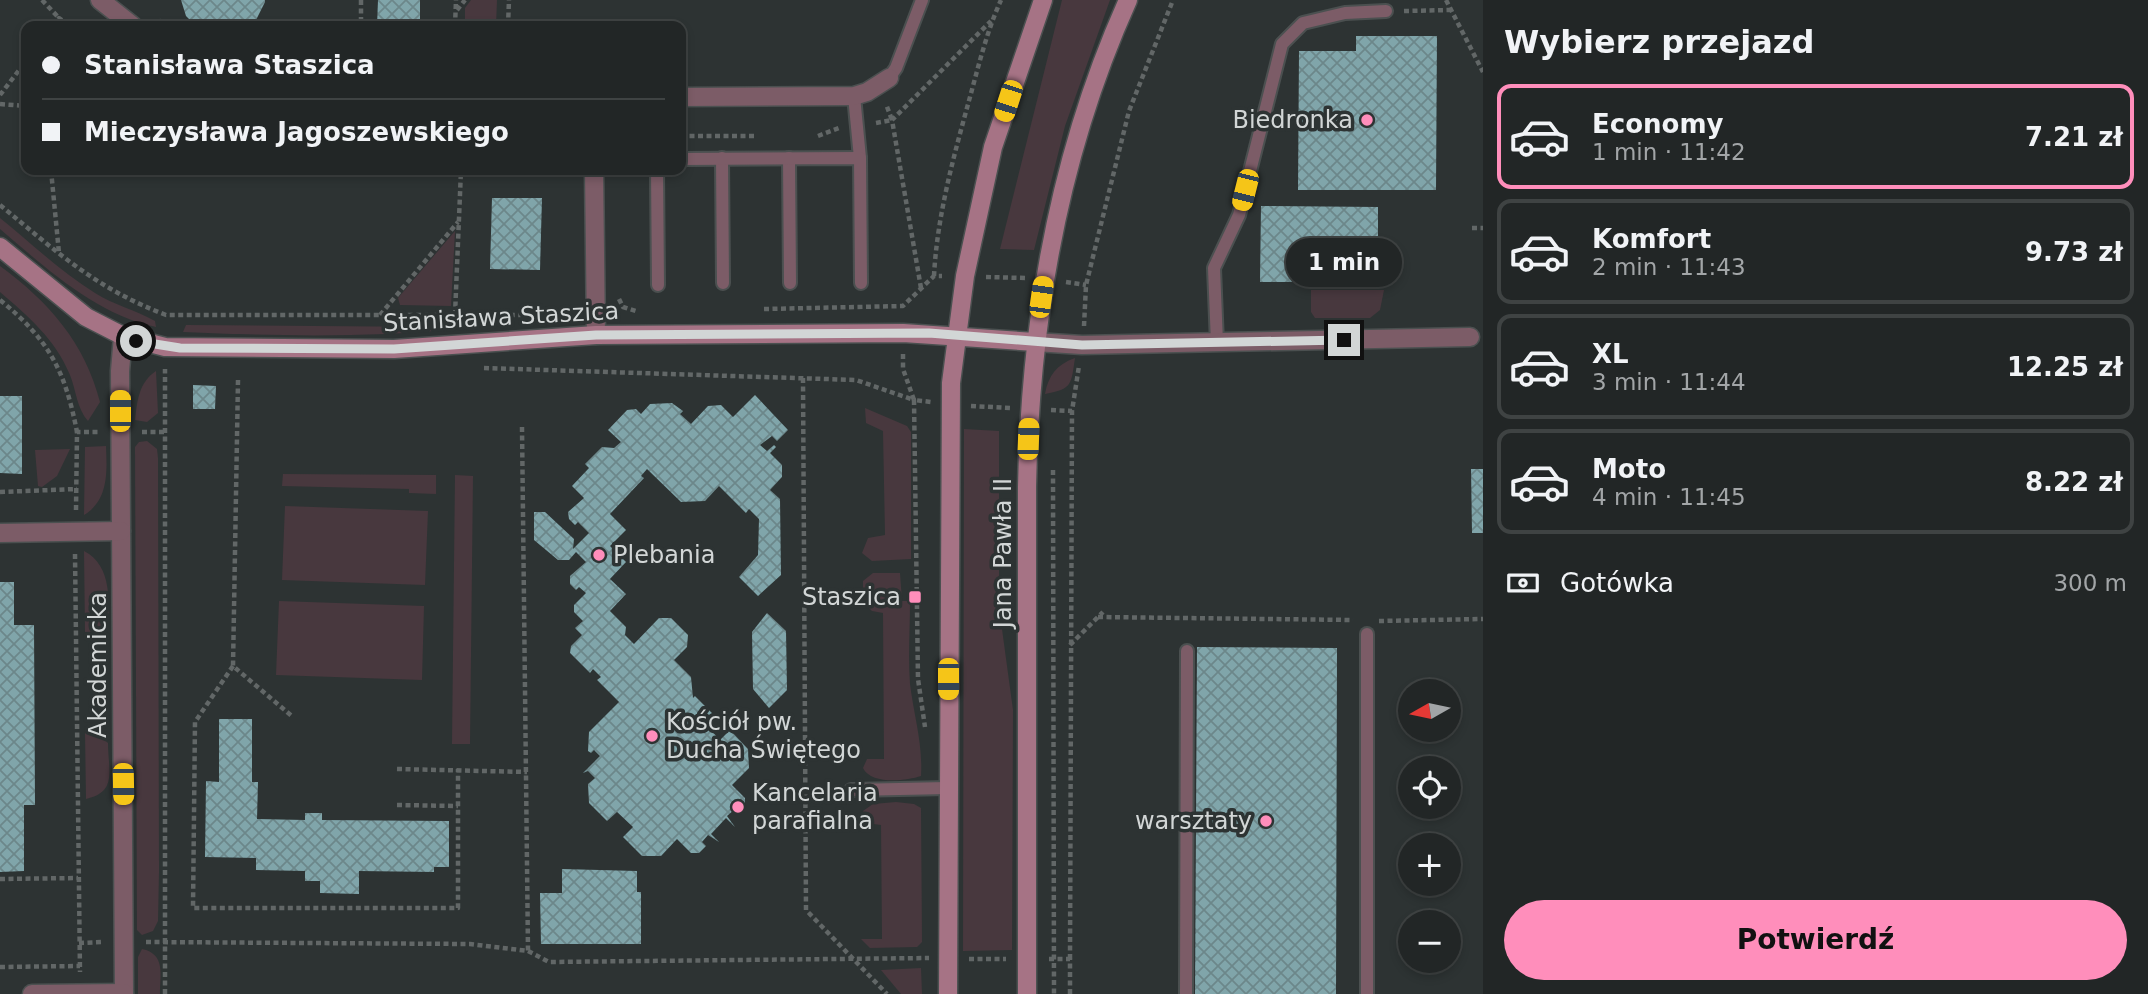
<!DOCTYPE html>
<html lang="pl">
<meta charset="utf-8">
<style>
body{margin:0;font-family:"DejaVu Sans",sans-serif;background:#2e3232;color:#f1f3f6;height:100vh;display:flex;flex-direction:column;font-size:26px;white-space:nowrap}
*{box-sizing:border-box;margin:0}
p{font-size:23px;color:#a2a5a7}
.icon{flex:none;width:38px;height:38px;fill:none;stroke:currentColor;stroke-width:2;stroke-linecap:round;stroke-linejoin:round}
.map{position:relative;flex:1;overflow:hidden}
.panel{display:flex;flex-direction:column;background:#222626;width:665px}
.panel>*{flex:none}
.banner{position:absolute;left:21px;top:21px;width:665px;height:154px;border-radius:14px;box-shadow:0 4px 10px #0003,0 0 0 2px #3f4343;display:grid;align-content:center;height:154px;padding:0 21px;background:#222626}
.needle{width:46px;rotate:261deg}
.fabs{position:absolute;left:1398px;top:679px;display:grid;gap:14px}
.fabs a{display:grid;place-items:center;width:63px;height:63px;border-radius:50%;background:#222626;box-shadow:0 4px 10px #0003,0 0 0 2px #3f4343;font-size:35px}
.end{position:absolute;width:32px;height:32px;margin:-16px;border:9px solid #d2d6d6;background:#111;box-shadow:0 0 0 4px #111}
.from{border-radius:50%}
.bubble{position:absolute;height:49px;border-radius:24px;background:#222626;box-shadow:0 4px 10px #0003,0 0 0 2px #3f4343;font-size:23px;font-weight:700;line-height:49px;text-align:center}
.car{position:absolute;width:21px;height:42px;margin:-21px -10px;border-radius:9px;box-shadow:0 0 5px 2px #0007;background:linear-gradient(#f5c518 24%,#345 0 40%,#f5c518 0 76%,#345 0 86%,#f5c518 0)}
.banner b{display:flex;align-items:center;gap:24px;height:66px;font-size:26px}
.banner b+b{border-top:2px solid #3f4343}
.banner i{width:18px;height:18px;background:#f1f3f6}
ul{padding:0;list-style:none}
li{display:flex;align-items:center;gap:21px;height:105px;margin:0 14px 10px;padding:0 7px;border:4px solid #3f4343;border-radius:14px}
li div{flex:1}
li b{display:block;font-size:26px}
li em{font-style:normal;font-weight:700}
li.on{border-color:#ff8ebb}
li>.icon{width:63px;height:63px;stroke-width:1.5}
h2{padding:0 21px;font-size:32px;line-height:84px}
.pay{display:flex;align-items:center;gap:18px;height:77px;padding:0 21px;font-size:26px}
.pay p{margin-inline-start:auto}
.button{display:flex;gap:14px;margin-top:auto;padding:14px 21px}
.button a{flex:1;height:80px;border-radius:42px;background:#ff8ebb;color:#111;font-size:28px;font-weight:700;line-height:80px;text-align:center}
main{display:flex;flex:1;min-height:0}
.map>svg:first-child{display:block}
.green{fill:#48383e}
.building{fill:url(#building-cross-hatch)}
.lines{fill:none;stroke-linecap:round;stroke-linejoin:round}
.lane-casing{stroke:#4b5050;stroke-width:16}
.street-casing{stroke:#4b5050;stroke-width:21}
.secondary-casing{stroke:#4b5050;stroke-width:21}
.path{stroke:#626767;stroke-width:4.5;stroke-dasharray:5 3.5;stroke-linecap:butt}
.lane{stroke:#7c5c67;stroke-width:12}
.street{stroke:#7c5c67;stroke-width:18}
.secondary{stroke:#a67385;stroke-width:18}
.route{stroke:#d2d6d6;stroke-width:9}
.poi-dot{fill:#ff8ebb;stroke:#2d3333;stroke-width:2.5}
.labels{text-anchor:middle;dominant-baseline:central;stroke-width:7;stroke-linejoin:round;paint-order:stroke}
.poi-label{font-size:24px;fill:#d2d6d6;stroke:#2d3333;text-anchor:end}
.street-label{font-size:24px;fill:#d2d6d6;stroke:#2d3333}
</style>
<main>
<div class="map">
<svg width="1483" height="994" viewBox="0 0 1483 994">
<defs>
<pattern id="building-cross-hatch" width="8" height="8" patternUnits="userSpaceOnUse" patternTransform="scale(1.75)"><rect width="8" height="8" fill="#80a5aa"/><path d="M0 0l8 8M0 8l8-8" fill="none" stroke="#6c878a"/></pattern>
</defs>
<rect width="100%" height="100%" fill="#2d3333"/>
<g class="green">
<polygon points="471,0 497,0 496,26 465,26 465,8"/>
<polygon points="1062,0 1110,0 1065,126 1034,250 1000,249"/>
<path d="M0 218C31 243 61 272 95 293 114 305 136 310 155 321L156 327C95 314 46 268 0 229Z"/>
<polygon points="455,231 451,306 400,305 398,298"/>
<path d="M0 266C49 302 85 343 100 402L88 421C77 409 76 390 70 375 55 339 29 317 0 292Z"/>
<polygon points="1311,290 1384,290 1380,310 1370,318 1315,318 1311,312"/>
<path d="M186 325 440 327 457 329C366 338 274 336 183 332Z"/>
<path d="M1075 358C1071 384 1073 389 1045 394 1048 376 1057 364 1075 358Z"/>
<path d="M156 371 158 413 147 422 135 420C137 401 139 382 156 371Z"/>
<polygon points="865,408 907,426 911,432 911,559 872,561 862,553 868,538 885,535 883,431 866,423"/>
<polygon points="964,429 999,431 999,607 1013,710 1012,950 963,951"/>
<polygon points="147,441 157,449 158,458 159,872 158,921 153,931 142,935 137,930 135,447 139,442"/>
<path d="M106 446C107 471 109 500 84 515L85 447Z"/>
<polygon points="70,449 57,476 42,487 38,486 35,450"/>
<polygon points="283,474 436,475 436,494 409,493 409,489 282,486"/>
<polygon points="455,475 473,476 470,744 452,744"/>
<polygon points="285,506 428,511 425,585 282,580"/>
<path d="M84 551C113 566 109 603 108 631L85 632Z"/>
<path d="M873 573H900L902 601H910C910 628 908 657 910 684 914 716 923 744 921 776 906 781 871 785 863 768L867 759H884L883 613 872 611 863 602V581Z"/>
<polygon points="279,601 424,606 422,680 276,675"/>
<path d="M85 733 99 735 108 743C108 770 118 792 86 799Z"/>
<polygon points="896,802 914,804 921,808 922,942 917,947 870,948 861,939 882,939 881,825 866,823 863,811 873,804"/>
<path d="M142 949C166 954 160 975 160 994H138V957Z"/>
<polygon points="921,968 922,994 901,994 881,970"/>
</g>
<g class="building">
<polygon points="181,0 265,0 265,2 256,20 249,26 196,26 186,16"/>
<polygon points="378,0 420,0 420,26 377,26"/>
<polygon points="1356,36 1437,36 1436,190 1298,190 1299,51 1356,51"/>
<rect x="92" y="170" width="324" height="5"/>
<polygon points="492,198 542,198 540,270 490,269"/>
<polygon points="1261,206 1378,207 1378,273 1302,273 1302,282 1260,282"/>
<polygon points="193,385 216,386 215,409 193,409"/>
<polygon points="755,395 788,430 777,441 772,436 760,445 767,451 774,445 776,447 770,453 782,465 782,477 770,490 780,499 781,575 758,596 739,577 758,555 759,519 749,509 746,513 719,486 705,501 681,502 647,469 641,476 644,478 610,514 626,530 610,546 626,562 610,579 626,594 610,611 626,627 625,635 634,644 659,618 671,618 688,635 687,647 674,660 691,677 693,698 695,696 714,715 705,724 720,740 730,730 748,749 749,768 732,785 745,798 745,806 739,813 735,809 727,816 735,827 726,818 711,834 719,842 708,835 702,842 706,846 699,853 691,853 677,839 661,856 642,856 623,837 633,827 617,812 607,821 589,803 588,784 595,778 588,771 583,773 600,756 594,750 591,753 588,751 589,732 619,702 597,680 601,677 593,669 590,673 570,653 571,646 582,635 575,628 583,621 574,612 574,605 586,593 579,587 576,590 570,584 570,576 586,562 576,552 569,560 558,560 534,540 534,512 545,512 574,539 573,549 589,533 578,522 575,525 569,519 568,512 584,498 572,486 589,468 585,464 602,447 614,448 621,442 608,430 627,410 636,409 641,414 650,404 672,403 683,411 680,414 691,424 708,406 721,405 733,417"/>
<polygon points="0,396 22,396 22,474 0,473"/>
<polygon points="1471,469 1483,469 1483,533 1472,533"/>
<polygon points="0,582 14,582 14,625 34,625 35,805 24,805 24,871 0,872"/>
<polygon points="767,613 786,631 787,690 769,708 753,689 752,632"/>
<polygon points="1197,647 1337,648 1336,994 1195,994"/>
<polygon points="219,719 252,719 252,782 258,782 257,819 305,820 305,813 322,813 322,820 449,821 449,867 434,867 434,872 359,871 359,894 320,893 320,881 305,881 305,871 256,870 256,858 205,857 206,781 219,782"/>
<polygon points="562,869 637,871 637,892 641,892 641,944 541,944 540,893 562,893"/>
</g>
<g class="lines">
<g class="lane-casing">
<g id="lane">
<polyline points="889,78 896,68 922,0"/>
<polyline points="854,96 860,158"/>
<polyline points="722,158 723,283"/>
<polyline points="789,158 790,283"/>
<polyline points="681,159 860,158 861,283"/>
<polyline points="657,170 658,285"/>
<polyline points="1217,343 1214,268 1239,215 1282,44 1303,23 1345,13 1386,11"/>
<polyline points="1367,634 1367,994"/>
<polyline points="851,790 948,788"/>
<polyline points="1186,994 1187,651"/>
</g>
</g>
<g class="street-casing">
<g id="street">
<polyline points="100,0 133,26"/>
<polyline points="681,97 854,96 867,92 889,78"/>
<polyline points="594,170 596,335"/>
<polyline points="123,336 120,371 124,994"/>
<polyline points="1035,342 1082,345 1470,337"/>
<polyline points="0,533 121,531"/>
<polyline points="32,994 124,993"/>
</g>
</g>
<g class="secondary-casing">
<g id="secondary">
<polyline points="0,247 86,317 123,336 165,347 394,349 596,335 903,333 1035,342"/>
<polyline points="948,994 951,383 965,276 993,147 1043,0"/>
<path d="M1027 994V487C1030 320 1059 153 1128 0"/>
</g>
</g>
<g class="path">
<polyline points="42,0 59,18"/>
<polyline points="361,0 361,26"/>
<polyline points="1446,0 1483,72"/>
<polyline points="457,10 465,0"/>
<polyline points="1404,11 1451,10"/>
<polyline points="53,26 59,18 70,26"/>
<polyline points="156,26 161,19"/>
<polyline points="455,26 456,0"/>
<polyline points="508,26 509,0"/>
<polyline points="0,95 26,61"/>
<polyline points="0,104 26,106"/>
<polyline points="876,123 892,120 886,104"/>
<polyline points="681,136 757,136"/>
<polyline points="818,136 839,128"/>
<polyline points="51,170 59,253"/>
<path d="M0 205C57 252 95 288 166 315H523"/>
<polyline points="1472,228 1483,228"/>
<path d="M934 276C937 216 954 155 970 97 979 64 987 31 1001 0"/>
<polyline points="986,277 1026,278"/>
<polyline points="1066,282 1086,285"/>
<polyline points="921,288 892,120 991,21"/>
<polyline points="619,299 623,307 636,311"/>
<path d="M0 300C49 340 65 370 77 432"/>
<polyline points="764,309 903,306 934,276 942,276"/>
<polyline points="380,315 458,222"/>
<polyline points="455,315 461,170"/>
<polyline points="1084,326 1086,285 1129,111 1173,0"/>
<polyline points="903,354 903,369 914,400 931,402"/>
<polyline points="484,368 856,380 914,400 918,679 925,727"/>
<polyline points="803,378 806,910 887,994"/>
<polyline points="238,380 233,666 293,717"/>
<polyline points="971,406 1011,408"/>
<polyline points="1051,410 1072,411"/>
<polyline points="522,427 528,951"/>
<polyline points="142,432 165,432"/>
<polyline points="1053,470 1054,994"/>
<polyline points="0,492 77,489"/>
<polyline points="76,510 77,432 98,432"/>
<polyline points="75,554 80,972"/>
<polyline points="1098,617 1353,620"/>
<polyline points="1379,621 1483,619"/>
<polyline points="1070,645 1103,612"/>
<polyline points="233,666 195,722 193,908 458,908 458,769"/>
<polyline points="397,769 527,772"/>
<polyline points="397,805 458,806"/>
<polyline points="0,879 78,878"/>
<polyline points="146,942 470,944 528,951 549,962 929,958"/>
<polyline points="79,943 102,942"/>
<polyline points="969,959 1006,959"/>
<polyline points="1049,959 1070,959 1070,994"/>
<polyline points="1070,959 1072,411 1079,366"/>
<polyline points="0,967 80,966"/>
<polyline points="165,994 165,369"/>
</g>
<use href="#lane" class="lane"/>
<use href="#street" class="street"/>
<use href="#secondary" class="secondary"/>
</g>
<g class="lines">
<polyline class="route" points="136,341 180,348 394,349 596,335 929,333 1082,345 1344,340"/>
</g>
<g class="poi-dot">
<circle cx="1367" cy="120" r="7"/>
<circle cx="599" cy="555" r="7"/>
<rect x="908" y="590" width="14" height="14" rx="3.5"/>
<circle cx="652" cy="736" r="7"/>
<circle cx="738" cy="807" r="7"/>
<circle cx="1266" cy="821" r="7"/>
</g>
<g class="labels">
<g class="poi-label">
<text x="1353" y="120">Biedronka</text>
<text x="613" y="555" text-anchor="start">Plebania</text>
<text x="901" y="597">Staszica</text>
<text x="666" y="722" text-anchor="start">Kościół pw.<tspan x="666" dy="28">Ducha Świętego</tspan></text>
<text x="752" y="793" text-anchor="start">Kancelaria<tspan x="752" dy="28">parafialna</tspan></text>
<text x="1252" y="821">warsztaty</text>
</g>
<g class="street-label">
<text transform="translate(501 317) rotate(-3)">Stanisława Staszica</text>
<text transform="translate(1003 553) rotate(-90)">Jana Pawła II</text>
<text transform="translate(98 665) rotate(-90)">Akademicka</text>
</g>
</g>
</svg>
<div class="fabs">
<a><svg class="needle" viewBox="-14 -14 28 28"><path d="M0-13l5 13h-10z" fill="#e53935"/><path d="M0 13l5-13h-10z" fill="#a2a5a7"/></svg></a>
<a><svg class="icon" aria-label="locate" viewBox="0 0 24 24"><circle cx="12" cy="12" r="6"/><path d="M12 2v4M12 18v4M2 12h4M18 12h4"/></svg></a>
<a>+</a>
<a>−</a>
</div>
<i class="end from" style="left:136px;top:341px"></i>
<i class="end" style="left:1344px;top:340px"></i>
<div class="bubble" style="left:1286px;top:238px;width:116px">1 min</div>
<i class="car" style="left:1008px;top:101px;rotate:198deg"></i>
<i class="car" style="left:1245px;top:190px;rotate:194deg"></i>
<i class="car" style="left:1041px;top:297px;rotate:8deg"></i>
<i class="car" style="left:120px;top:411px;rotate:0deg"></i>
<i class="car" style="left:1028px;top:439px;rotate:2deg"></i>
<i class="car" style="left:948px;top:679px;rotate:180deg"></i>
<i class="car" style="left:123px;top:784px;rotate:179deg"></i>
<div class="banner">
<b><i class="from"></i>Stanisława Staszica</b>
<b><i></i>Mieczysława Jagoszewskiego</b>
</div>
</div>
<section class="panel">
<h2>Wybierz przejazd</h2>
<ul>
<li class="on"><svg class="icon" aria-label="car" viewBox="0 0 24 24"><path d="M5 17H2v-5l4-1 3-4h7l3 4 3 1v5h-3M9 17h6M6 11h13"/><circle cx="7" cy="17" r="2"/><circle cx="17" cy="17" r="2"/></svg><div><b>Economy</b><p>1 min · 11:42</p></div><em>7.21 zł</em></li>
<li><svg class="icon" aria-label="car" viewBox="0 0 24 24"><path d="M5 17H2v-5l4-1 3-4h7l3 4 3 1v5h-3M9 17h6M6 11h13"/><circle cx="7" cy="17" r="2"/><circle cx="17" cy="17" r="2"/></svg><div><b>Komfort</b><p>2 min · 11:43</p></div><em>9.73 zł</em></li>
<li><svg class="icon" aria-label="car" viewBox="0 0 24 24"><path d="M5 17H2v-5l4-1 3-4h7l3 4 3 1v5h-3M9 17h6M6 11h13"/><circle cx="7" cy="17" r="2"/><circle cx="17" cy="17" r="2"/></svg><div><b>XL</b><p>3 min · 11:44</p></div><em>12.25 zł</em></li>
<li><svg class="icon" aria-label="car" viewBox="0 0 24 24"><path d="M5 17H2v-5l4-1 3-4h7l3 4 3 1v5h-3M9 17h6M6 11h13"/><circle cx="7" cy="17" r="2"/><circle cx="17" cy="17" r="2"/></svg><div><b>Moto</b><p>4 min · 11:45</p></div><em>8.22 zł</em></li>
</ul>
<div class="pay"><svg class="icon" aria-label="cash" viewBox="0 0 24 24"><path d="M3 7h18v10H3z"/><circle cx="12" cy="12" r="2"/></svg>Gotówka<p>300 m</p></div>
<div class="button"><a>Potwierdź</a></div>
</section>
</main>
